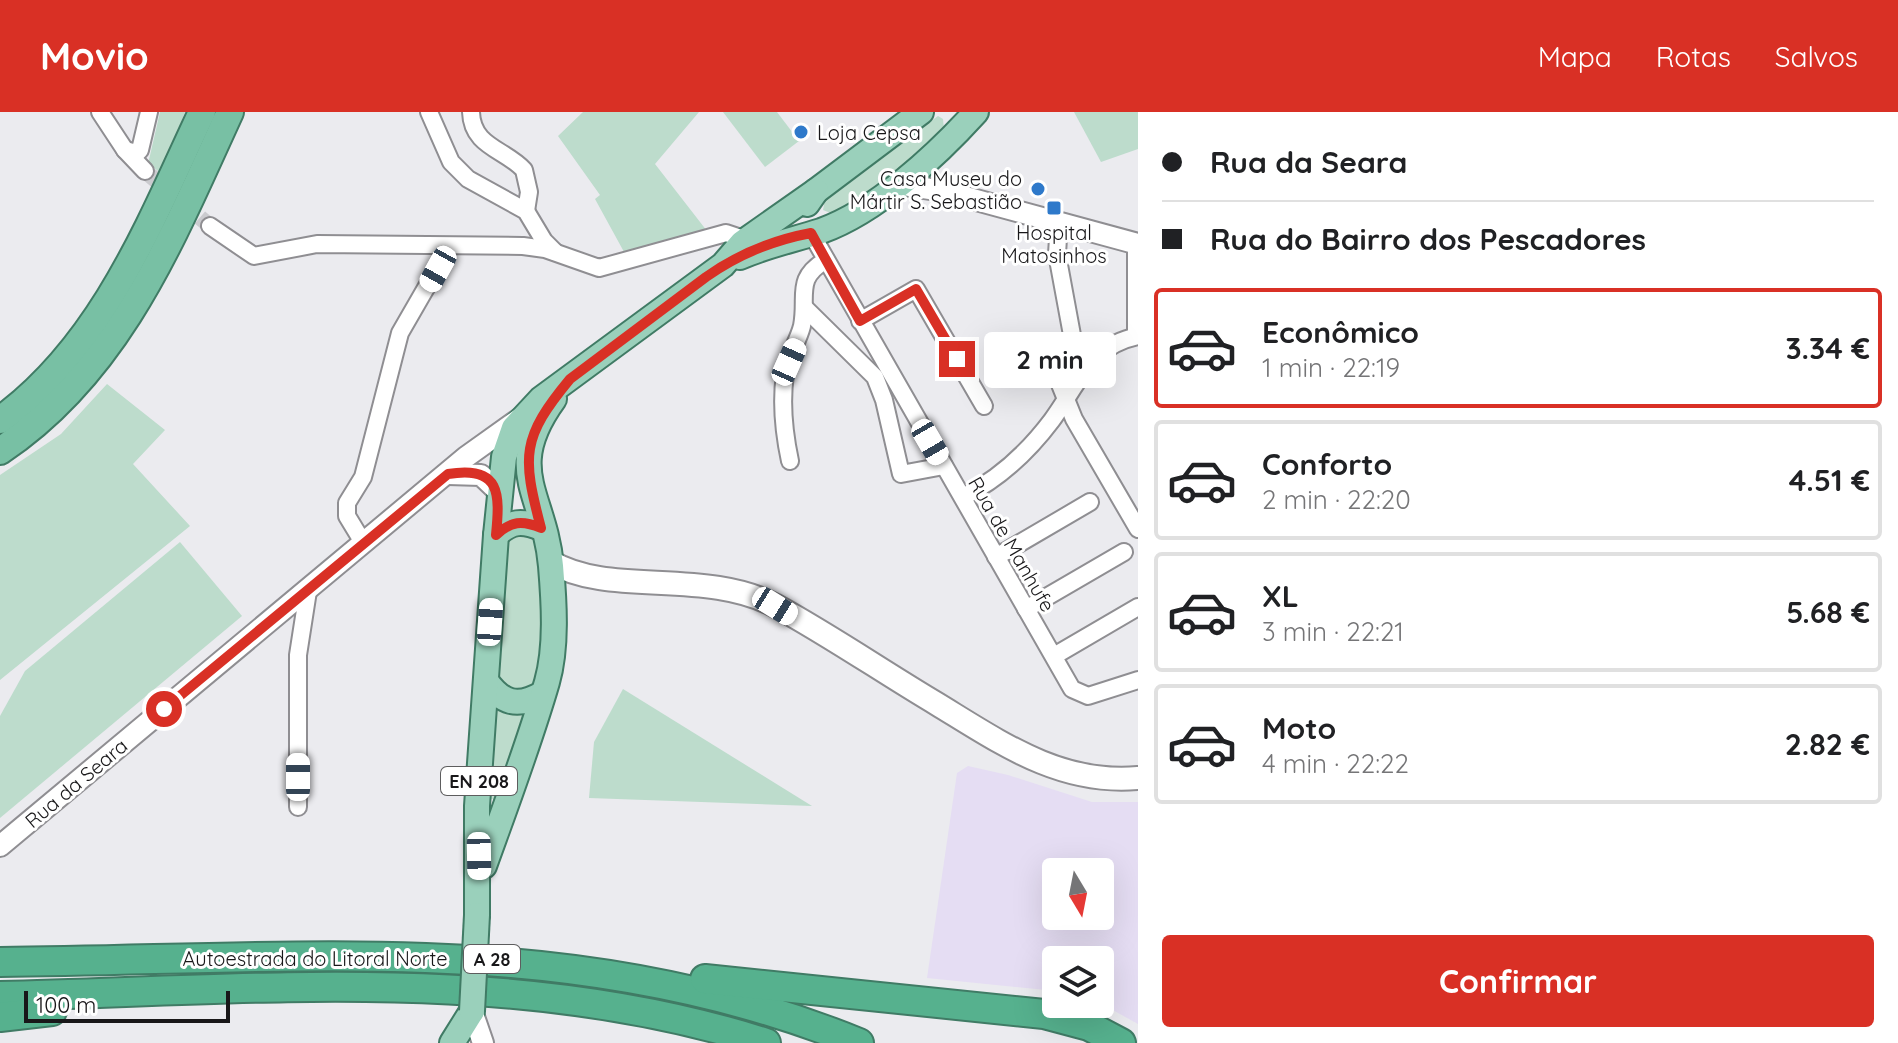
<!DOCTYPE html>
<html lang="pt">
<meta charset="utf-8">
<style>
body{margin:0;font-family:Quicksand,sans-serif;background:#f2f2f2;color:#202124;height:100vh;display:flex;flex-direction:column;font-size:30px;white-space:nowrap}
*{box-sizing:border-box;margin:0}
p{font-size:26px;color:#757577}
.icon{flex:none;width:44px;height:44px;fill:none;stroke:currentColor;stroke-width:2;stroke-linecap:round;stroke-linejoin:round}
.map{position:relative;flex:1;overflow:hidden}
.side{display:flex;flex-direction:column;background:#fff;width:760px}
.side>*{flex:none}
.guide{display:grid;align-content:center;height:176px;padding:0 24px;background:#fff}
.needle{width:52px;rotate:170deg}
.buttons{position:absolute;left:1042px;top:746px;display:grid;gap:16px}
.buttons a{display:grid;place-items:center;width:72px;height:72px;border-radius:8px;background:#fff;box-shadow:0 8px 32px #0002;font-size:40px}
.scale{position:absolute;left:24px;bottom:20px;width:206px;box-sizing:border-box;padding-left:8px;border:4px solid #181719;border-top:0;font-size:22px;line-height:28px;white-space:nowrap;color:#181719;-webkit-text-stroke:6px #fff;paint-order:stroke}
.end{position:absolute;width:36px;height:36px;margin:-18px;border:10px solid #d93025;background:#fff;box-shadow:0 0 0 4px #fff}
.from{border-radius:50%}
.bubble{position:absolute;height:56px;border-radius:8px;background:#fff;box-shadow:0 8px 32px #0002;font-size:26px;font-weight:800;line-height:56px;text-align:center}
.car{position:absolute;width:24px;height:48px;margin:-24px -12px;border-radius:10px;box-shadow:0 0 6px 2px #0007;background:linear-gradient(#fff 24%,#345 0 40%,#fff 0 76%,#345 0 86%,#fff 0)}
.guide b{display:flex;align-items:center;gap:28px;height:76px;font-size:30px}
.guide b+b{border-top:2px solid #e0e0e0}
.guide i{width:20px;height:20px;background:#202124}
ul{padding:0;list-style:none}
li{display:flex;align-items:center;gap:24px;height:120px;margin:0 16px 12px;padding:0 8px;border:4px solid #e0e0e0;border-radius:8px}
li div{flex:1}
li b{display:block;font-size:30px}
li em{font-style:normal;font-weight:800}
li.active{border-color:#d93025}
li>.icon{width:72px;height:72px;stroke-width:1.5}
.action{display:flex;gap:16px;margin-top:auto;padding:16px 24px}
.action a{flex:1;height:92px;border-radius:8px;background:#d93025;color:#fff;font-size:32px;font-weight:800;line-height:92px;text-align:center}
header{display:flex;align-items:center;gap:48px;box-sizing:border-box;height:112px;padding:0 40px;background:#d93025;color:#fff}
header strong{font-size:38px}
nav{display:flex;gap:44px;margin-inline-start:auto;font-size:28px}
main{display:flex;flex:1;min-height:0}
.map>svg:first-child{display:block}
.industrial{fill:#e5ddf3;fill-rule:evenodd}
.green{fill:#bddccc}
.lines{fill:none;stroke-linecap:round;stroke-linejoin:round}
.minor-tunnel{stroke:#cbcbcf;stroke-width:16;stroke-dasharray:16 8;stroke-linecap:butt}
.minor-casing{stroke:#8f8e92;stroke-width:20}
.tertiary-casing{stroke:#8f8e92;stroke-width:24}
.secondary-casing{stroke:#8f8e92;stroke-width:26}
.primary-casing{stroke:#407b65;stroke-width:28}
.trunk-casing{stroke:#407b65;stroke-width:30}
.motorway-casing{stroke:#407b65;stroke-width:32}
.minor{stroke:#fff;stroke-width:16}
.tertiary{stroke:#fff;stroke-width:20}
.secondary{stroke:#fff;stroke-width:22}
.primary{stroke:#9ad0bb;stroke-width:24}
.trunk{stroke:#78c0a4;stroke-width:26}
.motorway{stroke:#56b18e;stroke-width:28}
.primary-bridge-casing{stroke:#407b65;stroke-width:28;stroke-linecap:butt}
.primary-bridge{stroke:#9ad0bb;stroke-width:24}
.route{stroke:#d93025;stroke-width:10}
.poi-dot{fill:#2e79ca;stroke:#fff;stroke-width:3}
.labels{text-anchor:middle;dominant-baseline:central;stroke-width:6;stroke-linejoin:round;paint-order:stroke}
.shield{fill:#fff;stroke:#5d5d5e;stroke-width:2}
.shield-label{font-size:18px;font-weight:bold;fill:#181719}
.poi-label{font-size:20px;fill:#181719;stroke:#fff;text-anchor:start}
.street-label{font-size:20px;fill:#181719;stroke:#fff}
</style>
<header>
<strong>Movio</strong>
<nav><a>Mapa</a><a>Rotas</a><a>Salvos</a></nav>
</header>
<main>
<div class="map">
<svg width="1138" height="931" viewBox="0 0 1138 931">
<rect width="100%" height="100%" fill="#ebebef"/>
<path class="industrial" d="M968 654 1008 663 1092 690H1138V912L1100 891V848H1056V879L927 866 957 661ZM1056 760H1100V804H1056Z"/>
<g class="green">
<polygon points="160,0 185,0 161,61 148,52"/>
<polygon points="583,0 699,0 655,52 707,119 629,149 595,87 600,83 558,24"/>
<polygon points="723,0 777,0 799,29 765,55"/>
<polygon points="1074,0 1138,0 1138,37 1101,50"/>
<polygon points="938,4 943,7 944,17 897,59 833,102 823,98 825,87"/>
<polygon points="107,272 165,318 133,352 190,414 0,568 0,363 61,322"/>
<path d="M510 420H530C556 449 542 530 540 568L536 575 514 582 496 566 502 428Z"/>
<polygon points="180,430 242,504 0,706 0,604 25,559"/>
<polygon points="623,577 812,694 589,686 594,630"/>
<polygon points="491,586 529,594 497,688 484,686"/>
</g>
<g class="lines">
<polyline class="minor-tunnel" points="145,59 210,114"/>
<g class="minor-casing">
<g id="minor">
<polyline points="100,0 125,38 145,59"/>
<polyline points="429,0 451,50 468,67 526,99 544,129 555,140"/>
<path d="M471 0C472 35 505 37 524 58L529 80 526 99"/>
<polyline points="125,38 137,41 140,38 149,0"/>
<polyline points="1059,110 1057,142 1072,223 1057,265 1074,307 1138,417"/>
<polyline points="210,114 254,144 317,132 523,134 545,137 599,156 726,121 738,125 742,131"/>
<polyline points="811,121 1072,577 1088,584 1138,568"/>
<polyline points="804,195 875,265 884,288 901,362 944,354"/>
<polyline points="860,209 916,177 984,294"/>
<polyline points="1136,224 1136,132"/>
<path d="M790 349C784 321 781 290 785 262 787 245 798 230 802 214 808 183 794 167 826 148"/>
<path d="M963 385C999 367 1028 340 1052 308 1078 273 1090 233 1138 224"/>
<polyline points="364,432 347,404 347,391 363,365 400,221 449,136"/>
<polyline points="996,445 1090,390"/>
<polyline points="1026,497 1124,440"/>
<polyline points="1054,544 1138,495"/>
<polyline points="298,695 298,543 308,479"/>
</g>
</g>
<g class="tertiary-casing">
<g id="tertiary">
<polyline points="897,72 943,79 1138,132"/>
<polyline points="448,362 481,363 500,381"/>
<polyline points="0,734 466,345 522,305"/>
<polyline points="472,899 483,931"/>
</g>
</g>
<g class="secondary-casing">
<path id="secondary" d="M551 450C609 485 706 456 776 494 831 524 883 560 937 592 1001 631 1060 673 1138 666"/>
</g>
<g class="primary-casing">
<g id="primary">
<polyline points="807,92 816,79 921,0"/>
<path d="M740 145C767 133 793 128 821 119 877 99 937 43 976 0"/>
<path d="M496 423C511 409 522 408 541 416"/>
<path d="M486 569C502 591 517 596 542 582"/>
<path d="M484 754C506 693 529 632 547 570 557 535 554 490 551 454 545 382 502 359 554 287"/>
<polyline points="477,803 477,694 496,423 504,345 514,316 541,287 723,153 742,131 816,79"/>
<polyline points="452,931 472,899"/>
</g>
</g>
<g class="trunk-casing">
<g id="trunk">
<path d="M0 308C103 233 150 111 202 0"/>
<path d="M0 339C120 259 172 126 230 0"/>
</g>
</g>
<g class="motorway-casing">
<g id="motorway">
<path d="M0 850C298 848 575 815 859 931"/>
<polyline points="705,867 1044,902 1089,914 1121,931"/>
<path d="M0 884C256 878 518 851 766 931"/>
<polyline points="0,905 52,899"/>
</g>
</g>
<use href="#minor" class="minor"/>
<use href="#tertiary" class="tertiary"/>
<use href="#secondary" class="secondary"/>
<use href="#primary" class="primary"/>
<use href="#trunk" class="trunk"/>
<use href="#motorway" class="motorway"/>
<g class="primary-bridge-casing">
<polyline id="primary-bridge" points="472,899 477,803"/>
</g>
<use href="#primary-bridge" class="primary-bridge"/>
</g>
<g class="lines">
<path class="route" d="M164 597 448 362C501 353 500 382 496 423 511 409 522 408 541 416 522 344 521 326 570 267L706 165C737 143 774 128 811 121L860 209 916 177 957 247"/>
</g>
<g class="poi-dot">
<circle cx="801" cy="20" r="8"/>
<circle cx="1038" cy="77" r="8"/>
<rect x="1046" y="88" width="16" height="16" rx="4"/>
</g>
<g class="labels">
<g class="shield">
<rect x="441" y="655" width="76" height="28" rx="6"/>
<rect x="464" y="833" width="56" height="28" rx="6"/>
</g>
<g class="shield-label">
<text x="479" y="669">EN 208</text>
<text x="492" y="847">A 28</text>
</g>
<g class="poi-label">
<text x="817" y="20">Loja Cepsa</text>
<text x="1022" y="66" text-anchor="end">Casa Museu do<tspan x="1022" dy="23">Mártir S. Sebastião</tspan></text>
<text x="1054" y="120" text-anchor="middle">Hospital<tspan x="1054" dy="23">Matosinhos</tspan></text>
</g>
<g class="street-label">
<text transform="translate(1012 432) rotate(60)">Rua de Manhufe</text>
<text transform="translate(76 671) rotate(-40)">Rua da Seara</text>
<text x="315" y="846">Autoestrada do Litoral Norte</text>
</g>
</g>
</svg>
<div class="buttons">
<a><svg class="needle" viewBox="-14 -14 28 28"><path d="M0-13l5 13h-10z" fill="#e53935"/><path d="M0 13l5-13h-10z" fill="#757577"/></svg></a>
<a><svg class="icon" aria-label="layers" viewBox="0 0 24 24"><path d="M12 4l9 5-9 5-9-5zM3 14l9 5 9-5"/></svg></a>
</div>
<div class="scale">100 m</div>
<i class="end from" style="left:164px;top:597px"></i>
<i class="end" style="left:957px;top:247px"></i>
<div class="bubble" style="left:984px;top:220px;width:132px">2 min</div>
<i class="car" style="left:438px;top:157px;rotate:209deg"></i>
<i class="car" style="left:789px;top:250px;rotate:24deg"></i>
<i class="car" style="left:930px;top:330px;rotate:150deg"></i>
<i class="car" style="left:775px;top:494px;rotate:122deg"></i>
<i class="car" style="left:490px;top:510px;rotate:4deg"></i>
<i class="car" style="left:298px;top:665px;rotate:0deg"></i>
<i class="car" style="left:479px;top:744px;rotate:179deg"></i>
</div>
<section class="side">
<div class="guide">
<b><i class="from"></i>Rua da Seara</b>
<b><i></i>Rua do Bairro dos Pescadores</b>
</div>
<ul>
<li class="active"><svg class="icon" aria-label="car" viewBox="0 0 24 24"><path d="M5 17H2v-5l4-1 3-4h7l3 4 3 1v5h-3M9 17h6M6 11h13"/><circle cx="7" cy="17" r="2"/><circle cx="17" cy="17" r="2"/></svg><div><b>Econômico</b><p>1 min · 22:19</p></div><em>3.34 €</em></li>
<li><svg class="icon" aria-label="car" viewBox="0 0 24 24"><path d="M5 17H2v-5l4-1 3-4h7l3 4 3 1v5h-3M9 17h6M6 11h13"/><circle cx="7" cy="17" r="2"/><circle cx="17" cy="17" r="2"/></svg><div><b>Conforto</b><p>2 min · 22:20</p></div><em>4.51 €</em></li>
<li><svg class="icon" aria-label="car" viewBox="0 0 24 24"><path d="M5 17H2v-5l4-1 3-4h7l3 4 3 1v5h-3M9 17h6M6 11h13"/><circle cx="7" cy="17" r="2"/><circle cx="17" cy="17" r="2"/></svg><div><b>XL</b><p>3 min · 22:21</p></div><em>5.68 €</em></li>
<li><svg class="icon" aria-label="car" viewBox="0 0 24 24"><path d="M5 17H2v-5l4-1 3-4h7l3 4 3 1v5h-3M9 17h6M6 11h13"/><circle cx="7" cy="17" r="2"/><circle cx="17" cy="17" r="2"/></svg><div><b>Moto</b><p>4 min · 22:22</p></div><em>2.82 €</em></li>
</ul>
<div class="action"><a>Confirmar</a></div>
</section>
</main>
